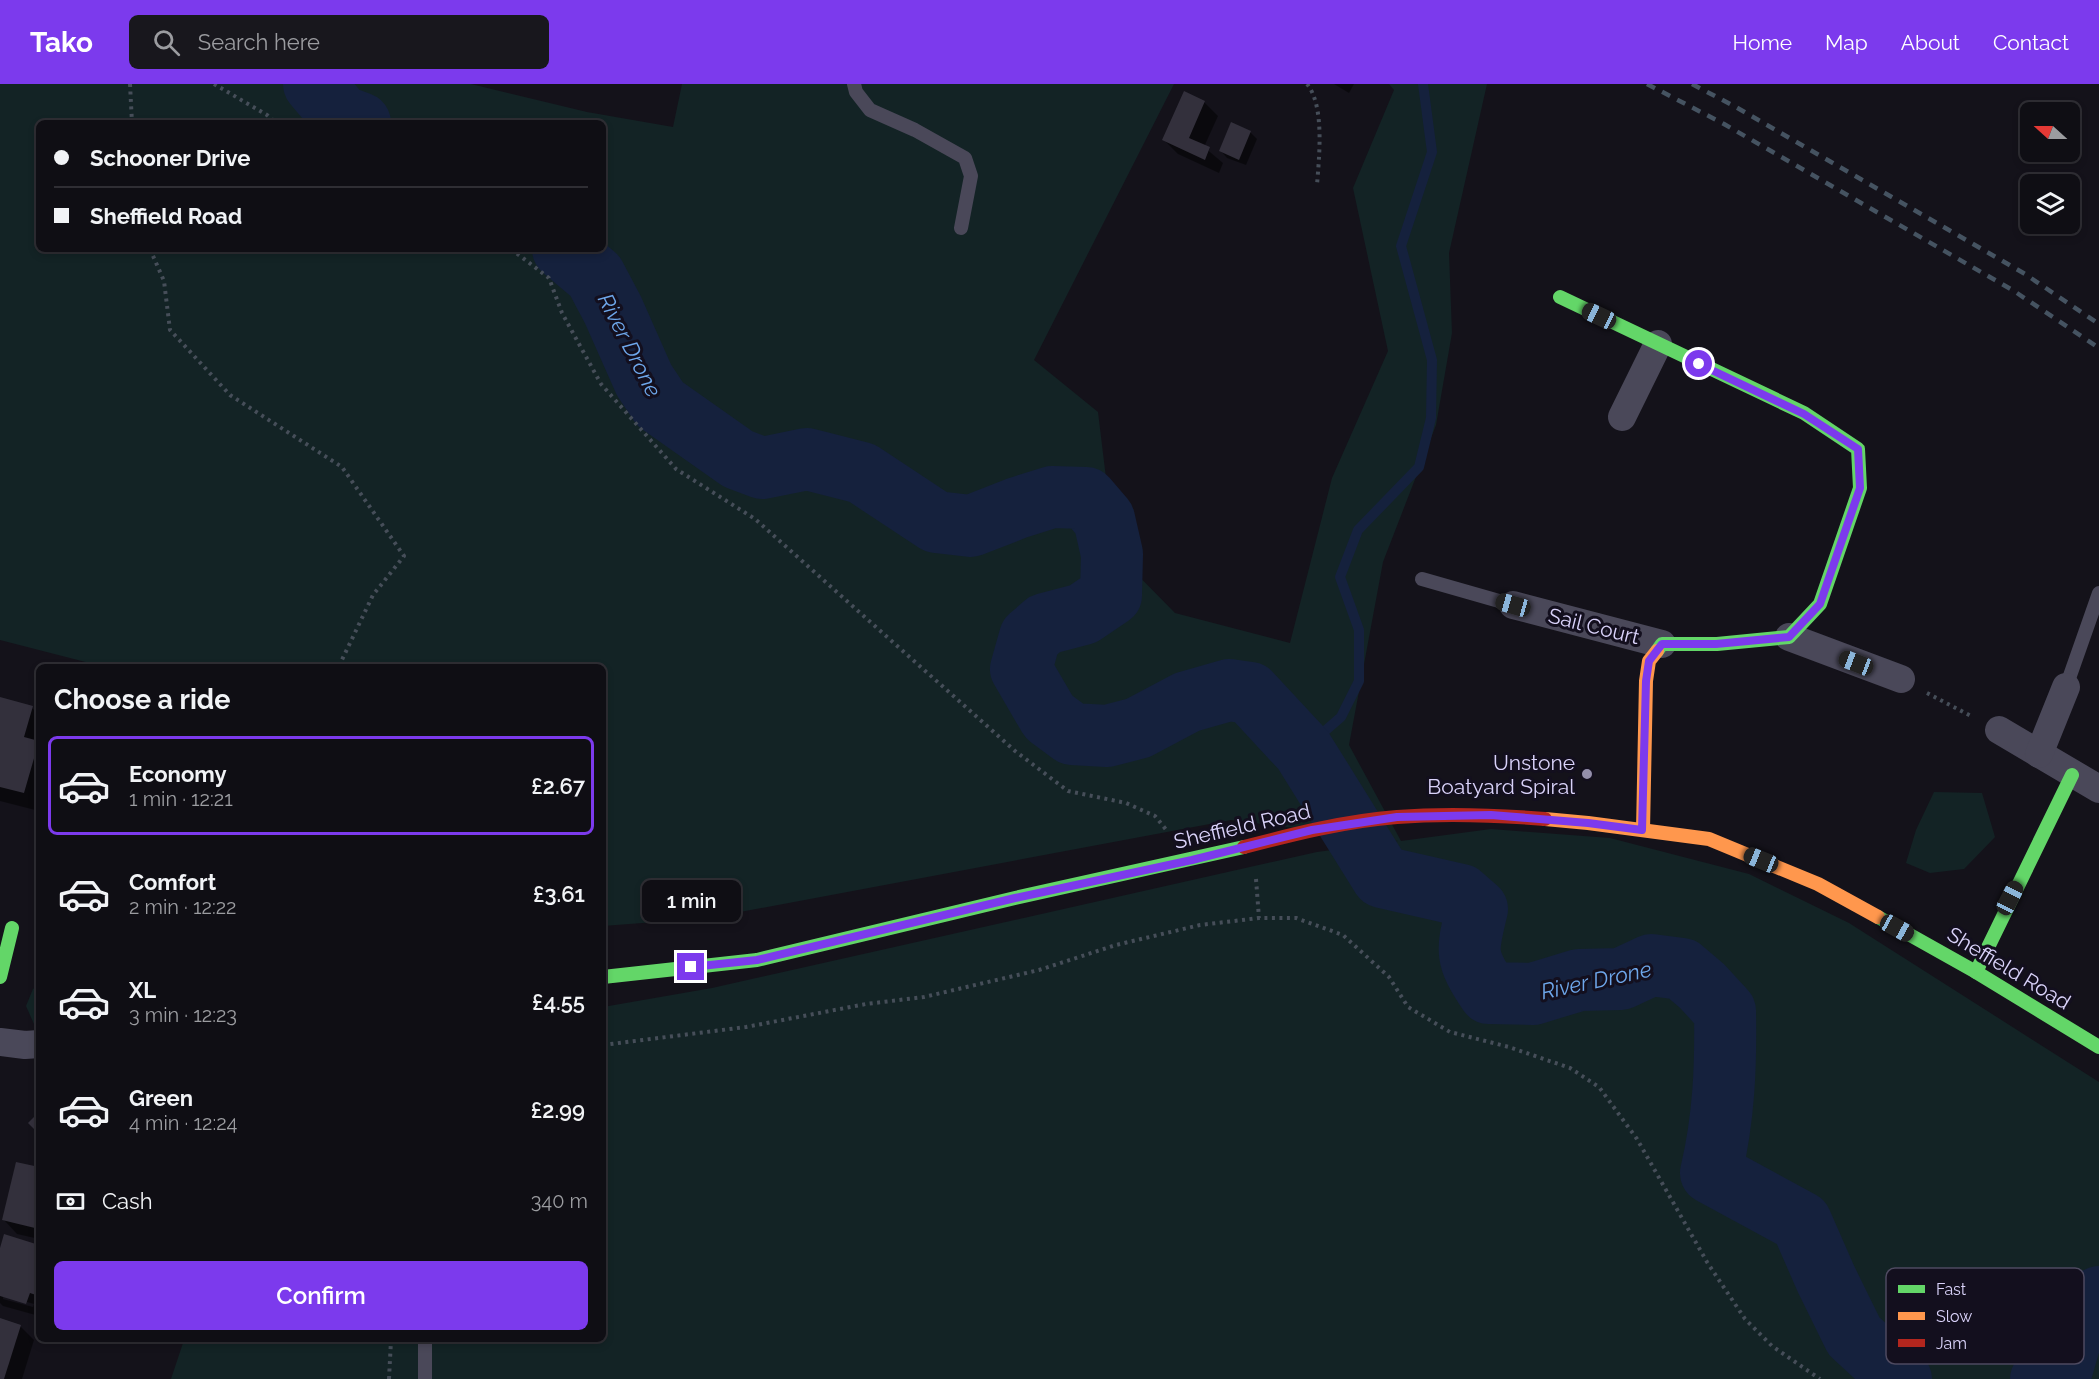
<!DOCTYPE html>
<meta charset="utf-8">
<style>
body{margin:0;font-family:Raleway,sans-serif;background:#18171d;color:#f1f3f6;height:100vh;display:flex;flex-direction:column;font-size:22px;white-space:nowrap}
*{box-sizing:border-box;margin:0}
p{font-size:20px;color:#9b9ca0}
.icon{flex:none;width:33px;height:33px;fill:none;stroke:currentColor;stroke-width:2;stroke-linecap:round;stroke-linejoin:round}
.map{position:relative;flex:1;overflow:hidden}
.sheet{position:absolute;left:36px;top:580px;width:570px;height:678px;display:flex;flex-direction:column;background:#0f0e14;border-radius:9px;box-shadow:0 3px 9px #0003,0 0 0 2px #2f2e34}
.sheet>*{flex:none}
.top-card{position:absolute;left:36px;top:36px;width:570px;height:132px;border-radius:9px;box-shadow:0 3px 9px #0003,0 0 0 2px #2f2e34;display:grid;align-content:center;height:132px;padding:0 18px;background:#0f0e14}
.needle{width:39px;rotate:291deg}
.tools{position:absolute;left:2020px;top:18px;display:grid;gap:12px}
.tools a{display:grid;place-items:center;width:60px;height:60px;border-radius:9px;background:#0f0e14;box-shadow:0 3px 9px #0003,0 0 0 2px #2f2e34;font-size:30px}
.end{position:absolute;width:27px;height:27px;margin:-14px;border:8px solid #7c3aed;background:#fff;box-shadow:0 0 0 3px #fff}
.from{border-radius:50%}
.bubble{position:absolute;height:42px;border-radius:9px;background:#0f0e14;box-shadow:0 3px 9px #0003,0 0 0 2px #2f2e34;font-size:20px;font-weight:600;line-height:42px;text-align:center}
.car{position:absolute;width:18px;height:36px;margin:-18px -9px;border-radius:8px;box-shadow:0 0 4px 2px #0007;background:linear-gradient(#222 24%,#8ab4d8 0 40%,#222 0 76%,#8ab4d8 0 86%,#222 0)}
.top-card b{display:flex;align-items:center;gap:21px;height:57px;font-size:22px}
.top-card b+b{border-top:2px solid #2f2e34}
.top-card i{width:15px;height:15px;background:#f1f3f6}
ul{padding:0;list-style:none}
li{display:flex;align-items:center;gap:18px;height:99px;margin:0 12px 9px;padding:0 6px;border:3px solid transparent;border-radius:9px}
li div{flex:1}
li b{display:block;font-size:22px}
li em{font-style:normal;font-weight:600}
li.selected{border-color:#7c3aed}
li>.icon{width:54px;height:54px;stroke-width:1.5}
h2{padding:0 18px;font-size:27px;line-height:72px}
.pay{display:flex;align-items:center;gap:15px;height:66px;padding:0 18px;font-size:22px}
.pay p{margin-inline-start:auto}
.primary-button{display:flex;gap:12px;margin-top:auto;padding:12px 18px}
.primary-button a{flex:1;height:69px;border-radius:9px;background:#7c3aed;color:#fff;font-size:24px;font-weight:600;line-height:69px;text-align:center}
header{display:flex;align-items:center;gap:36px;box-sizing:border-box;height:84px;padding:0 30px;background:#7c3aed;color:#fff}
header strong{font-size:28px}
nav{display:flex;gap:33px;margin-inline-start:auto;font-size:21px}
.search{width:420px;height:54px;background:#18171d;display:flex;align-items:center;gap:15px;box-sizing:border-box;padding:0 21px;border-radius:9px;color:#9b9ca0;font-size:22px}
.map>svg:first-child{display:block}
.green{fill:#132325;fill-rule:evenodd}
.shadow{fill:#0007;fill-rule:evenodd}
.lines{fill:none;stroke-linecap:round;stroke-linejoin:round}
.stream{stroke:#15213d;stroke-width:10}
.river{stroke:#15213d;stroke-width:62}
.building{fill:#33303c}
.path{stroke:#464e59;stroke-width:4;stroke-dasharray:3 4.5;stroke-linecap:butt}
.lane{stroke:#4a4859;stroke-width:14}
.street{stroke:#4a4859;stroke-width:28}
.fast{stroke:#63d668;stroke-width:14}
.slow{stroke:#ff974d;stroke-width:14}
.jam{stroke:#b3261e;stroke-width:14}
.rail{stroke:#455361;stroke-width:4.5;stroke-dasharray:9 8;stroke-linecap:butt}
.route{stroke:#7c3aed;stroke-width:8}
.poi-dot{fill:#948fab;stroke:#130f1e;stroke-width:2}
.labels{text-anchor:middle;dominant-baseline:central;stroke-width:6;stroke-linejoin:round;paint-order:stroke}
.street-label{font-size:21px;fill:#d9d2f9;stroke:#130f1e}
.poi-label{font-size:21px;fill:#d9d2f9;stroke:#130f1e;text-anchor:end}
.water-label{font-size:22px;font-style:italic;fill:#6ea7eb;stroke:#130f1e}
.key{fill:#130f1e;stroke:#4e4a60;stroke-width:1.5}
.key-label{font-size:16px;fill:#d9d2f9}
</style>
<header>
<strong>Tako</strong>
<div class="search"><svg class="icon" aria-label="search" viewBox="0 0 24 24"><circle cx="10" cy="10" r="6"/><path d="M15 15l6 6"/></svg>Search here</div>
<nav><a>Home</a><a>Map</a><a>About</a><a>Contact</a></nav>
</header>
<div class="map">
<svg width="2099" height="1295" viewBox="0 0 2099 1295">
<rect width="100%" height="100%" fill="#14121a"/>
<g class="green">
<path d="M0 0H471L587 28 673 43 682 0H1174L1034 276 1098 328 1115 468 1175 529 1290 559 1332 394 1388 267 1353 104 1394 6 1389 0H1487L1449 169 1452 249 1436 341 1383 478 1349 661 1401 757 1491 745 1610 754 1749 790 1849 839 2099 998V1295H171L184 1256H603V923L712 904 1317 768 1398 757 1231 736 708 834 603 842V584L105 583 0 556ZM39 39H603V165H39Z"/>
<polygon points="1934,708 1982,709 1995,753 1964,785 1930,789 1906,779 1916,746"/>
<polygon points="39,901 39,943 34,940 26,922 33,905"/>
</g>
<g class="shadow">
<polygon points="1334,0 1354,0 1349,9"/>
<polygon points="1204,18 1218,32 1204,63 1223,79 1219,89 1178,70 1164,56"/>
<polygon points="1250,48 1257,55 1246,81 1227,74 1221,67"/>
<polygon points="0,615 32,624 39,631 39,727 0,717"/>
<polygon points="39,1085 39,1155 17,1150 4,1136"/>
<path d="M39 1162V1232L3 1222 0 1219V1169ZM3 1211 34 1220 33 1223 3 1215Z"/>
<polygon points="0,1236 20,1242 34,1256 22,1295 0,1295"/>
</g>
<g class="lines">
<polyline class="stream" points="1303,666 1341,633 1359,597 1359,546 1340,493 1358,446 1419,383 1431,334 1432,276 1401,162 1432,68 1423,0"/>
<g class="river">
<polyline points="314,0 341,32 360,39"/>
<path d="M563 165 595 192 613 226 644 296 660 320 738 375 762 384 807 375 862 389 936 438 971 442 1017 424 1052 413 1086 414 1104 435 1112 470 1111 511 1083 530 1045 540 1030 553 1021 585 1049 633 1072 650 1107 652 1138 644 1187 618 1229 606 1250 609 1303 666 1382 793 1461 811 1477 825C1467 867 1464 872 1489 909L1533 910 1579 896 1621 895 1651 881 1682 885 1702 902 1725 927C1726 983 1724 1033 1711 1089L1801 1138 1826 1195 1854 1252 1901 1295"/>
<polyline points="2041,1295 2062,1285 2073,1247 2099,1213"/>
</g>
</g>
<g class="building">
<polygon points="1184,7 1205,17 1189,54 1210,63 1205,76 1162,56"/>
<polygon points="1231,38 1251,47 1239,76 1219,67"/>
<polygon points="0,613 33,622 24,653 39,657 24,709 0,703"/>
<polygon points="39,1028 39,1050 28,1039"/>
<polygon points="16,1078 39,1083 39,1145 2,1136"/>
<polygon points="4,1150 39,1161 39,1212 30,1209 26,1220 0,1212 0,1164"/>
<polygon points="0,1234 21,1241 4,1295 0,1295"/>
</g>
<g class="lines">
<g class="path">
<polyline points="130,0 132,39"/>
<polyline points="214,0 267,31 276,39"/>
<path d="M1307 0C1325 22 1319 74 1317 101"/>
<polyline points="150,165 164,197 170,246 230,311 342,383 404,472 373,511 338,584"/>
<polyline points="511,165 549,194 562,229 601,300 676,385 755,435 1015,667 1068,707 1126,719 1155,732 1168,748"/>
<polyline points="1927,609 1971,632"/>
<polyline points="1256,795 1259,834"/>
<polyline points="603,961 746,943 866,920 924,913 1039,886 1116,861 1200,841 1259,834 1296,834 1343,851 1389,893 1408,923 1450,948 1509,963 1570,984 1599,1003 1637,1055 1707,1178 1745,1235 1772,1262 1820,1295"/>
<polyline points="389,1295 391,1256"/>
</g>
<g class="lane">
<polyline points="854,0 856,8 870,26 915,46 965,74 971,92 961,144"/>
<polyline points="1422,495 1513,521"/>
<polyline points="2066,603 2099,509"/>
<polyline points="425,1295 425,1256"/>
</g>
<g class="street">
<polyline points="1622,333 1658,260"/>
<polyline points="1513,521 1662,560"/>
<polyline points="1789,553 1901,595"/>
<polyline points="1999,646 2099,705"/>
<polyline points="2039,670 2066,603"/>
<polyline points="0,958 25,961 39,960"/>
</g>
<g class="fast">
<polyline points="1560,213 1804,329 1858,365 1860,404 1820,520 1789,553 1717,560 1662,560 1657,567"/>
<polyline points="1878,833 1976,888 2099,963"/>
<polyline points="1976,888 2072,691"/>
<polyline points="0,893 12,844"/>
<polyline points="603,893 757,876 1015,814 1244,763"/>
</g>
<g class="slow">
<polyline points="1545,735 1588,739 1709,755 1818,800 1878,833"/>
<polyline points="1643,746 1646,597 1649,577 1657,567"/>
</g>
<path class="jam" d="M1244 763C1294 750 1345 737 1397 733 1446 729 1496 731 1545 735"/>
<g class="rail">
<polyline points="1647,0 1724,40 2014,207 2099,264"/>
<polyline points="1692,0 1734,22 2025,190 2099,240"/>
</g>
</g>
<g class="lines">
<polyline class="route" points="691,883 757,876 1015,814 1192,776 1312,746 1397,733 1491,731 1588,739 1642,746 1646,597 1649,577 1662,560 1716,560 1789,553 1820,520 1860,404 1858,365 1804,330 1699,280"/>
</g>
<circle class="poi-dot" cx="1587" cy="690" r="6"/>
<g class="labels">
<g class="street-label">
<text transform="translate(1594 542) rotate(14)">Sail Court</text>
<text transform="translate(1242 742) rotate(-13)">Sheffield Road</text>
<text transform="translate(2009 884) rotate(31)">Sheffield Road</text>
</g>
<g class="poi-label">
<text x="1575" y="678">Unstone<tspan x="1575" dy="24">Boatyard Spiral</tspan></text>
</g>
<g class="water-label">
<text transform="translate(630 261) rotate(63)">River Drone</text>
<text transform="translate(1596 896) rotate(-12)">River Drone</text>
</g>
</g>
<rect x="1886" y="1184" width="198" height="96" rx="9" class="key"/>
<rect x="1898" y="1201" width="27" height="8" fill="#63d668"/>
<rect x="1898" y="1228" width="27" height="8" fill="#ff974d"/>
<rect x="1898" y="1255" width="27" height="8" fill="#b3261e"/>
<g class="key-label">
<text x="1936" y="1211">Fast</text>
<text x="1936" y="1238">Slow</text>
<text x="1936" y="1265">Jam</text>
</g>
</svg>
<div class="tools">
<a><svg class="needle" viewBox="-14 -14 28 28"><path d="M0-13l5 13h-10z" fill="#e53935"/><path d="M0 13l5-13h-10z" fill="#9b9ca0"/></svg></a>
<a><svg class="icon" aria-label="layers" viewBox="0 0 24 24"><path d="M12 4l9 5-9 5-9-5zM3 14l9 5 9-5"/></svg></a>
</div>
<i class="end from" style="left:1699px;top:280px"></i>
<i class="end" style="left:691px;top:883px"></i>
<div class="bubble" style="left:642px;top:796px;width:99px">1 min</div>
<i class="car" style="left:1599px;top:232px;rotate:295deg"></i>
<i class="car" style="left:1513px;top:521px;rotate:286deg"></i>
<i class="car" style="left:1856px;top:579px;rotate:291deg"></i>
<i class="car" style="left:1761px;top:776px;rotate:292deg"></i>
<i class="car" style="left:2010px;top:814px;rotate:27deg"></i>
<i class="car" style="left:1897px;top:844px;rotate:119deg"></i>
<div class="top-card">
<b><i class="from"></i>Schooner Drive</b>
<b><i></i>Sheffield Road</b>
</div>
<section class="sheet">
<h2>Choose a ride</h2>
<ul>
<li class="selected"><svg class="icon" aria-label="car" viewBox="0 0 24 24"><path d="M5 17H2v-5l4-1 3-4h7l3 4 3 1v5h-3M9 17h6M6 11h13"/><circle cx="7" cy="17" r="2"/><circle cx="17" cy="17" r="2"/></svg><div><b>Economy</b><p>1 min · 12:21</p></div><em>£2.67</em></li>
<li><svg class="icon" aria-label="car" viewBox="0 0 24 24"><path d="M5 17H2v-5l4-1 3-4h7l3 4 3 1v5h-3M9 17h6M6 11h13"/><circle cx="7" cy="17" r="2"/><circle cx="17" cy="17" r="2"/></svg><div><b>Comfort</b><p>2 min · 12:22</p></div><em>£3.61</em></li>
<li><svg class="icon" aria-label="car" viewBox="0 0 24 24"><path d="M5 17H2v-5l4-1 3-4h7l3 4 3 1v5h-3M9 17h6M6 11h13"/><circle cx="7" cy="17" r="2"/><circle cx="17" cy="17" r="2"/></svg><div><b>XL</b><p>3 min · 12:23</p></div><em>£4.55</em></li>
<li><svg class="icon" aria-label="car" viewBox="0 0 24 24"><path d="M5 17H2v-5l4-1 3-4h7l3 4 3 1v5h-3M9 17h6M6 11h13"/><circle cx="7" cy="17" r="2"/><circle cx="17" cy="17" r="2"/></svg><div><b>Green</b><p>4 min · 12:24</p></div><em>£2.99</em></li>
</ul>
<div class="pay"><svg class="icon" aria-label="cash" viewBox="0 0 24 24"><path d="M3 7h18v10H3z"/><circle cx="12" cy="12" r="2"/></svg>Cash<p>340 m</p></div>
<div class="primary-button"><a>Confirm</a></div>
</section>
</div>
